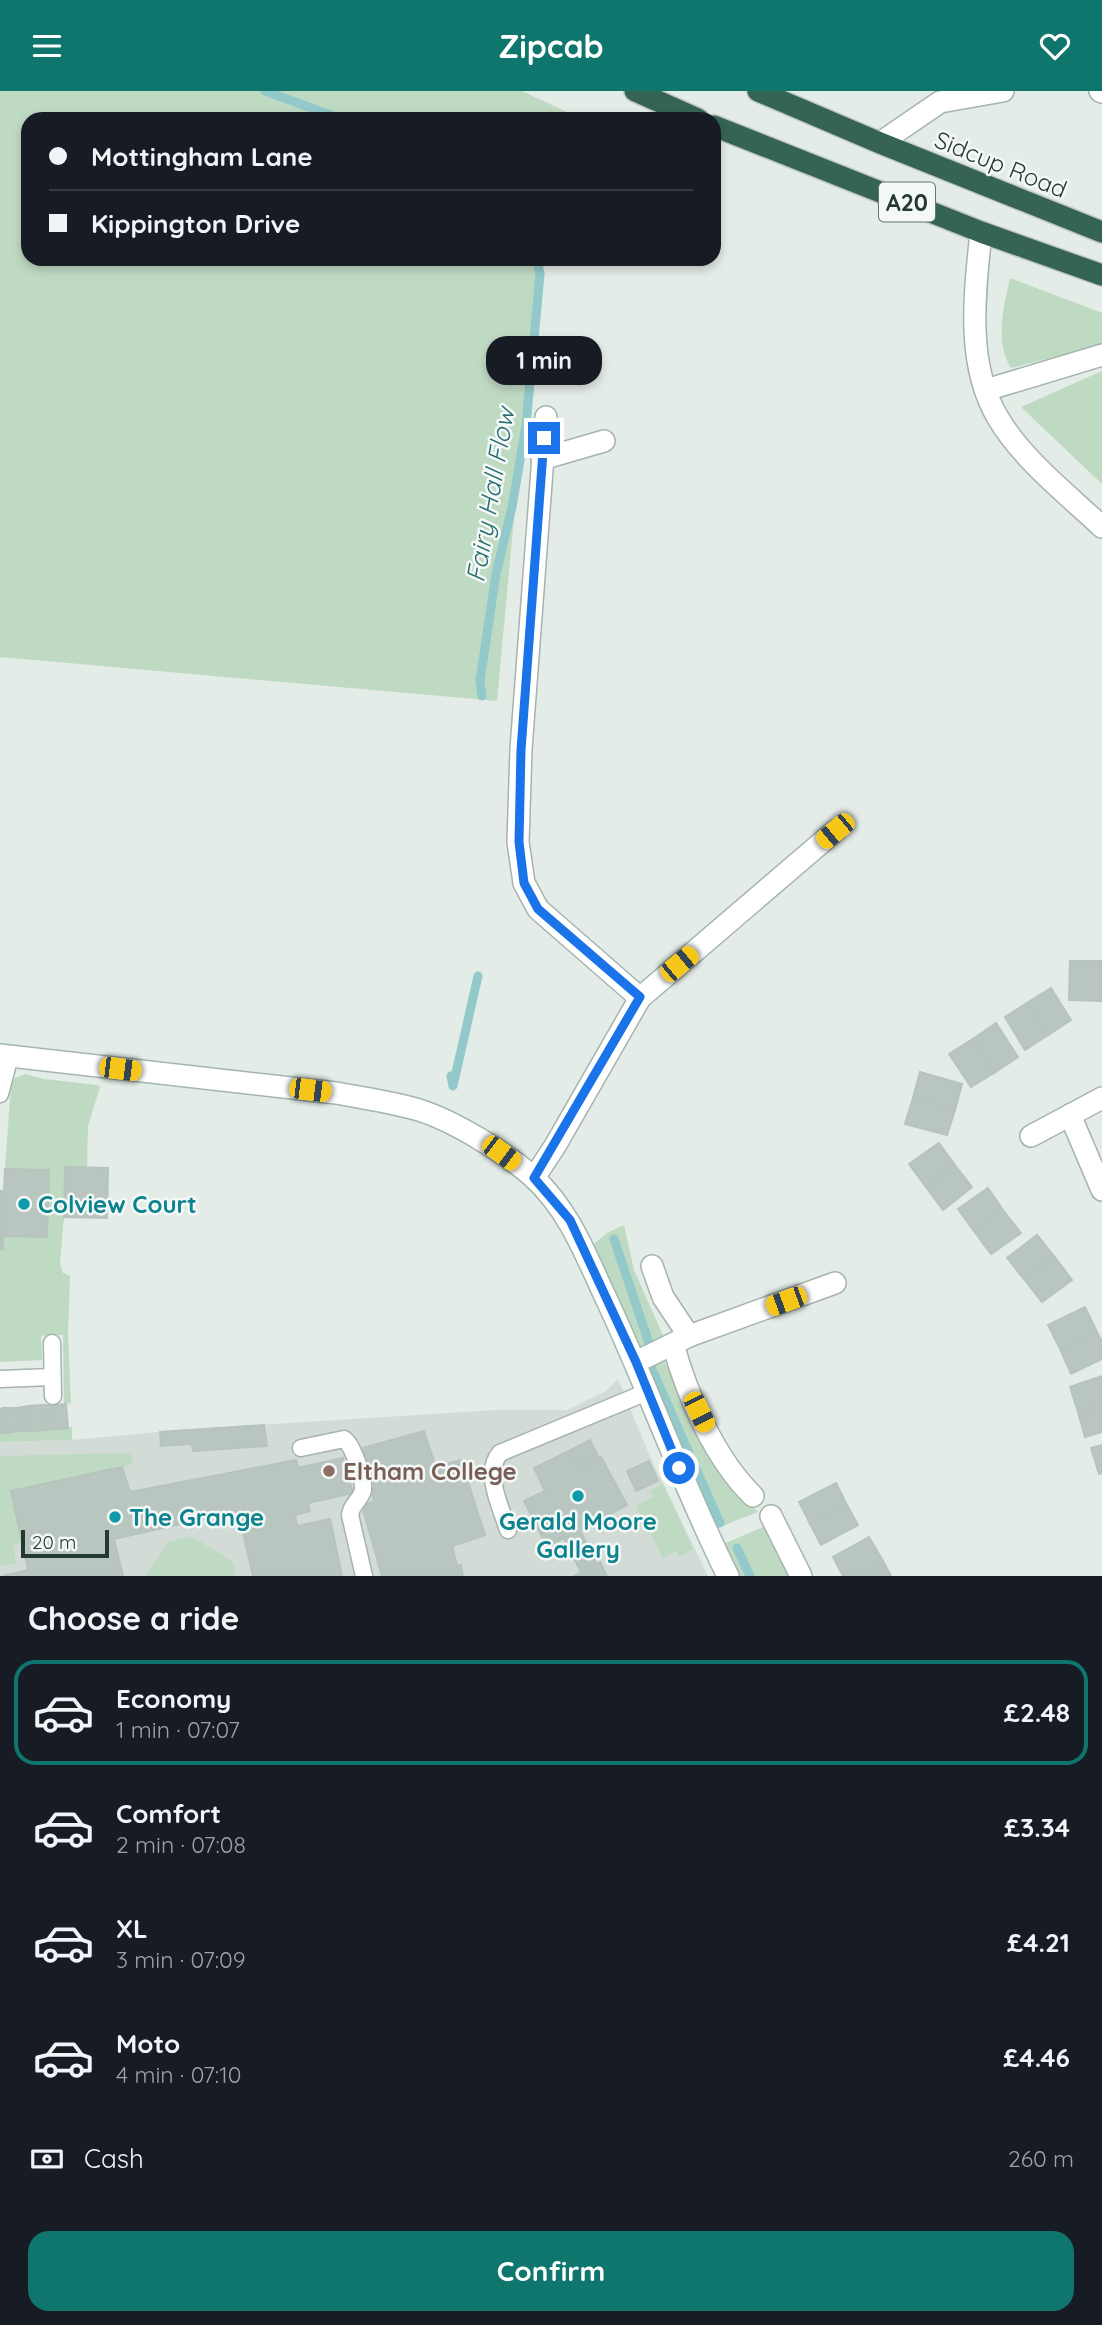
<!DOCTYPE html>
<meta charset="utf-8">
<style>
body{margin:0;font-family:Quicksand,sans-serif;background:#20242c;color:#f1f3f6;height:100vh;display:flex;flex-direction:column;font-size:26px;white-space:nowrap}
*{box-sizing:border-box;margin:0}
p{font-size:23px;color:#9ea1a6}
.icon{flex:none;width:38px;height:38px;fill:none;stroke:currentColor;stroke-width:2;stroke-linecap:round;stroke-linejoin:round}
.map{position:relative;height:1485px;overflow:hidden}
.panel{display:flex;flex-direction:column;background:#171b24;flex:1}
.panel>*{flex:none}
.hud{position:absolute;left:21px;top:21px;width:700px;height:154px;border-radius:21px;box-shadow:0 4px 10px #0003;display:grid;align-content:center;height:154px;padding:0 28px;background:#171b24}
.scale{position:absolute;left:21px;bottom:18px;width:88px;box-sizing:border-box;padding-left:7px;border:4px solid #253b32;border-top:0;font-size:19px;line-height:24px;white-space:nowrap;color:#253b32;-webkit-text-stroke:5px #f4f8f6;paint-order:stroke}
.end{position:absolute;width:32px;height:32px;margin:-16px;border:9px solid #1a73e8;background:#fff;box-shadow:0 0 0 4px #fff}
.from{border-radius:50%}
.bubble{position:absolute;height:49px;border-radius:21px;background:#171b24;box-shadow:0 4px 10px #0003;font-size:23px;font-weight:800;line-height:49px;text-align:center}
.car{position:absolute;width:21px;height:42px;margin:-21px -10px;border-radius:9px;box-shadow:0 0 5px 2px #0007;background:linear-gradient(#f5c518 24%,#345 0 40%,#f5c518 0 76%,#345 0 86%,#f5c518 0)}
.hud b{display:flex;align-items:center;gap:24px;height:66px;font-size:26px}
.hud b+b{border-top:2px solid #363941}
.hud i{width:18px;height:18px;background:#f1f3f6}
ul{padding:0;list-style:none}
li{display:flex;align-items:center;gap:21px;height:105px;margin:0 14px 10px;padding:0 14px;border:4px solid transparent;border-radius:21px}
li div{flex:1}
li b{display:block;font-size:26px}
li em{font-style:normal;font-weight:800}
li.current{border-color:#0f766e}
li>.icon{width:63px;height:63px;stroke-width:1.5}
h2{padding:0 28px;font-size:32px;line-height:84px}
.pay{display:flex;align-items:center;gap:18px;height:77px;padding:0 28px;font-size:26px}
.pay p{margin-inline-start:auto}
.button{display:flex;gap:14px;margin-top:auto;padding:14px 28px}
.button a{flex:1;height:80px;border-radius:21px;background:#0f766e;color:#fff;font-size:28px;font-weight:800;line-height:80px;text-align:center}
header{display:flex;justify-content:space-between;align-items:center;height:91px;padding:0 28px;background:#0f766e;color:#fff;font-size:32px;font-weight:800}
.map>svg:first-child{display:block}
.built{fill:#d2dbd6}
.green{fill:#bfdac3}
.lines{fill:none;stroke-linecap:round;stroke-linejoin:round}
.stream{stroke:#93c9ca;stroke-width:9}
.building{fill:#b9c6c0;stroke:#b7c4bd;stroke-width:2}
.lane-casing{stroke:#a7b3ad;stroke-width:19}
.street-casing{stroke:#a7b3ad;stroke-width:24}
.secondary-casing{stroke:#a3b6ad;stroke-width:24}
.highway-casing{stroke:#c2c8c6;stroke-width:24}
.lane{stroke:#fff;stroke-width:16}
.street{stroke:#fff;stroke-width:21}
.secondary{stroke:#fff;stroke-width:21}
.highway{stroke:#356453;stroke-width:21}
.route{stroke:#1a73e8;stroke-width:9}
.culture-dot{fill:#0f9aa8;stroke:#f4f8f6;stroke-width:2.5}
.education-dot{fill:#8d6e63;stroke:#f4f8f6;stroke-width:2.5}
.labels{text-anchor:middle;dominant-baseline:central;stroke-width:5;stroke-linejoin:round;paint-order:stroke}
.shield{fill:#f4f8f6;stroke:#63746d;stroke-width:2}
.shield-label{font-size:23px;font-weight:bold;fill:#253b32}
.street-label{font-size:24px;fill:#253b32;stroke:#f4f8f6}
.culture-label{font-size:24px;font-weight:bold;fill:#0d838f;stroke:#f4f8f6;text-anchor:start}
.education-label{font-size:24px;font-weight:bold;fill:#785e54;stroke:#f4f8f6;text-anchor:start}
.water-label{font-size:26px;font-style:italic;fill:#266e70;stroke:#f4f8f6}
</style>
<header><svg class="icon" aria-label="menu" viewBox="0 0 24 24"><path d="M4 6h16M4 12h16M4 18h16"/></svg>Zipcab<svg class="icon" aria-label="heart" viewBox="0 0 24 24"><path d="M12 20l-8-8c-3-5 5-10 8-4 3-6 11-1 8 4z"/></svg></header>
<div class="map">
<svg width="1102" height="1485" viewBox="0 0 1102 1485">
<rect width="100%" height="100%" fill="#e4ece7"/>
<polygon class="built" points="618,1288 651,1368 708,1485 0,1485 0,1351 72,1349 192,1338 497,1319 567,1319 606,1300"/>
<g class="green">
<polygon points="0,0 522,0 582,28 28,28 28,168 538,168 497,610 0,566"/>
<path d="M1010 187 1102 222V254L1011 277C994 250 1004 216 1010 187Z"/>
<polygon points="1102,280 1102,393 1021,316"/>
<polygon points="26,983 44,988 97,994 100,996 88,1035 87,1077 64,1126 60,1172 63,1182 70,1185 68,1244 71,1312 64,1313 63,1244 41,1245 42,1269 0,1271 0,1158 3,1158 3,1145 47,1146 48,1079 5,1078 11,994 15,987"/>
<polygon points="624,1134 634,1179 665,1249 638,1261 614,1210 594,1153 607,1142"/>
<path d="M663 1265C684 1323 717 1375 758 1421L715 1438 643 1275Z"/>
<polygon points="72,1336 72,1349 0,1351 0,1342"/>
<polygon points="130,1362 133,1373 12,1400 22,1452 13,1454 16,1472 0,1475 0,1365"/>
<polygon points="663,1392 693,1458 679,1466 676,1460 663,1467 636,1415 653,1406 651,1400"/>
<polygon points="770,1433 793,1485 736,1485 719,1455"/>
<polygon points="191,1445 233,1471 236,1485 145,1485 168,1451"/>
</g>
<g class="lines">
<g class="stream">
<polyline points="265,0 342,28"/>
<polyline points="482,605 480,590 496,483 512,416 526,334 540,183 537,168"/>
<polyline points="451,985 453,995 478,885"/>
<polyline points="614,1148 649,1252"/>
<polyline points="651,1276 720,1432"/>
<polyline points="737,1457 750,1485"/>
</g>
</g>
<g class="building">
<polygon points="1070,870 1098,870 1098,910 1069,909"/>
<rect x="1098" y="870" width="4" height="40"/>
<polygon points="1051,897 1071,929 1048,944 1027,912"/>
<polygon points="1027,912 1048,944 1025,959 1005,926"/>
<polygon points="996,932 1018,966 994,982 973,948"/>
<polygon points="973,948 994,982 971,996 949,963"/>
<polygon points="920,981 962,993 955,1019 913,1007"/>
<polygon points="913,1007 955,1019 947,1044 905,1033"/>
<polygon points="939,1052 955,1074 926,1096 909,1073"/>
<polygon points="955,1074 972,1096 943,1119 926,1096"/>
<polygon points="65,1076 108,1077 107,1127 64,1126"/>
<polygon points="5,1078 49,1079 47,1146 3,1145 3,1158 0,1158 0,1100 4,1100"/>
<polygon points="988,1097 1003,1119 974,1140 958,1118"/>
<polygon points="1003,1119 1021,1142 991,1163 974,1140"/>
<polygon points="1037,1144 1054,1165 1024,1188 1007,1167"/>
<polygon points="1054,1165 1072,1189 1042,1211 1024,1188"/>
<polygon points="1085,1216 1097,1241 1060,1258 1048,1234"/>
<polygon points="1097,1241 1102,1251 1102,1268 1071,1283 1060,1258"/>
<polygon points="1102,1285 1102,1314 1078,1321 1070,1296"/>
<polygon points="66,1313 68,1337 56,1338 54,1314"/>
<polygon points="42,1314 54,1314 56,1338 44,1339"/>
<polygon points="42,1314 44,1339 31,1340 29,1315"/>
<polygon points="1102,1314 1102,1341 1085,1346 1078,1321"/>
<polygon points="29,1315 31,1340 18,1340 16,1317"/>
<polygon points="3,1317 5,1342 0,1342 0,1318"/>
<polygon points="3,1317 16,1317 18,1340 5,1342"/>
<polygon points="264,1334 267,1355 193,1360 192,1353 161,1355 160,1341"/>
<polygon points="424,1340 436,1376 461,1369 485,1444 452,1455 457,1475 461,1474 463,1485 382,1485 362,1415 374,1410 371,1398 375,1397 363,1357"/>
<polygon points="590,1349 599,1367 580,1377 571,1359"/>
<polygon points="1102,1354 1102,1382 1099,1383 1091,1357"/>
<polygon points="571,1359 580,1377 601,1366 627,1414 547,1456 524,1410 545,1400 534,1377"/>
<polygon points="343,1367 353,1402 308,1412 310,1420 295,1424 297,1435 330,1428 342,1485 253,1485 238,1420 114,1448 123,1485 2,1485 28,1479 11,1400 122,1376 130,1401 296,1369 298,1377"/>
<polygon points="649,1370 658,1390 636,1400 627,1380"/>
<polygon points="836,1392 847,1414 810,1433 799,1411"/>
<polygon points="847,1414 858,1434 821,1454 810,1433"/>
<polygon points="580,1439 597,1473 600,1471 607,1485 574,1485 581,1481 564,1448"/>
<polygon points="869,1446 883,1470 855,1485 843,1485 833,1466"/>
<polygon points="883,1470 891,1485 855,1485"/>
</g>
<g class="lines">
<g class="lane-casing">
<g id="lane">
<polyline points="0,1003 10,965"/>
<polyline points="52,1252 53,1305"/>
<polyline points="0,1288 52,1286"/>
<path d="M301 1357 344 1348C353 1354 364 1388 363 1399 361 1409 351 1413 350 1424L364 1485"/>
<path d="M508 1439C501 1416 483 1382 500 1362L647 1301"/>
</g>
</g>
<g class="street-casing">
<g id="street">
<polyline points="1100,0 1102,1"/>
<polyline points="880,52 940,11 1003,0"/>
<path d="M981 141C975 201 965 272 998 327 1023 369 1067 403 1102 436"/>
<polyline points="986,299 1102,264"/>
<polyline points="546,326 521,658 518,751 524,792 538,818 640,907"/>
<polyline points="542,368 604,350"/>
<polyline points="1070,1024 1102,1099"/>
<polyline points="1031,1045 1102,1007"/>
<polyline points="534,1087 555,1055 640,907 835,740"/>
<polyline points="652,1175 663,1206 689,1245"/>
<path d="M673 1253C687 1304 715 1368 753 1405"/>
<polyline points="636,1271 689,1245 835,1192"/>
<polyline points="771,1425 801,1485"/>
</g>
</g>
<g class="secondary-casing">
<path id="secondary" d="M0 964 336 1002C364 1007 392 1011 419 1019 454 1030 506 1062 533 1086 568 1118 585 1162 604 1203 648 1296 682 1393 728 1485"/>
</g>
<g class="highway-casing">
<g id="highway">
<polyline points="635,0 698,28"/>
<polyline points="758,0 880,52 1102,141"/>
<polyline points="714,35 981,141 1102,184"/>
</g>
</g>
<use href="#lane" class="lane"/>
<use href="#street" class="street"/>
<use href="#secondary" class="secondary"/>
<use href="#highway" class="highway"/>
</g>
<g class="lines">
<polyline class="route" points="544,347 521,659 519,751 524,792 538,818 640,906 534,1087 570,1129 636,1271 679,1377"/>
</g>
<g class="culture-dot">
<circle cx="24" cy="1113" r="7"/>
<circle cx="578" cy="1405" r="7"/>
<circle cx="115" cy="1426" r="7"/>
</g>
<circle class="education-dot" cx="329" cy="1380" r="7"/>
<g class="labels">
<rect class="shield" x="879" y="91.5" width="56" height="39" rx="5"/>
<g class="shield-label">
<text x="907" y="111">A20</text>
</g>
<g class="street-label">
<text transform="translate(1001 73) rotate(22)">Sidcup Road</text>
</g>
<g class="culture-label">
<text x="38" y="1113">Colview Court</text>
<text x="129" y="1426">The Grange</text>
<text x="578" y="1430" text-anchor="middle">Gerald Moore<tspan x="578" dy="28">Gallery</tspan></text>
</g>
<g class="education-label">
<text x="343" y="1380">Eltham College</text>
</g>
<g class="water-label">
<text transform="translate(490 404) rotate(-80)">Fairy Hall Flow</text>
</g>
</g>
</svg>
<div class="scale">20 m</div>
<i class="end from" style="left:679px;top:1377px"></i>
<i class="end" style="left:544px;top:347px"></i>
<div class="bubble" style="left:486px;top:245px;width:116px">1 min</div>
<i class="car" style="left:835px;top:740px;rotate:230deg"></i>
<i class="car" style="left:679px;top:873px;rotate:50deg"></i>
<i class="car" style="left:120px;top:978px;rotate:97deg"></i>
<i class="car" style="left:310px;top:999px;rotate:97deg"></i>
<i class="car" style="left:501px;top:1062px;rotate:127deg"></i>
<i class="car" style="left:786px;top:1210px;rotate:250deg"></i>
<i class="car" style="left:699px;top:1321px;rotate:154deg"></i>
<div class="hud">
<b><i class="from"></i>Mottingham Lane</b>
<b><i></i>Kippington Drive</b>
</div>
</div>
<section class="panel">
<h2>Choose a ride</h2>
<ul>
<li class="current"><svg class="icon" aria-label="car" viewBox="0 0 24 24"><path d="M5 17H2v-5l4-1 3-4h7l3 4 3 1v5h-3M9 17h6M6 11h13"/><circle cx="7" cy="17" r="2"/><circle cx="17" cy="17" r="2"/></svg><div><b>Economy</b><p>1 min · 07:07</p></div><em>£2.48</em></li>
<li><svg class="icon" aria-label="car" viewBox="0 0 24 24"><path d="M5 17H2v-5l4-1 3-4h7l3 4 3 1v5h-3M9 17h6M6 11h13"/><circle cx="7" cy="17" r="2"/><circle cx="17" cy="17" r="2"/></svg><div><b>Comfort</b><p>2 min · 07:08</p></div><em>£3.34</em></li>
<li><svg class="icon" aria-label="car" viewBox="0 0 24 24"><path d="M5 17H2v-5l4-1 3-4h7l3 4 3 1v5h-3M9 17h6M6 11h13"/><circle cx="7" cy="17" r="2"/><circle cx="17" cy="17" r="2"/></svg><div><b>XL</b><p>3 min · 07:09</p></div><em>£4.21</em></li>
<li><svg class="icon" aria-label="car" viewBox="0 0 24 24"><path d="M5 17H2v-5l4-1 3-4h7l3 4 3 1v5h-3M9 17h6M6 11h13"/><circle cx="7" cy="17" r="2"/><circle cx="17" cy="17" r="2"/></svg><div><b>Moto</b><p>4 min · 07:10</p></div><em>£4.46</em></li>
</ul>
<div class="pay"><svg class="icon" aria-label="cash" viewBox="0 0 24 24"><path d="M3 7h18v10H3z"/><circle cx="12" cy="12" r="2"/></svg>Cash<p>260 m</p></div>
<div class="button"><a>Confirm</a></div>
</section>
